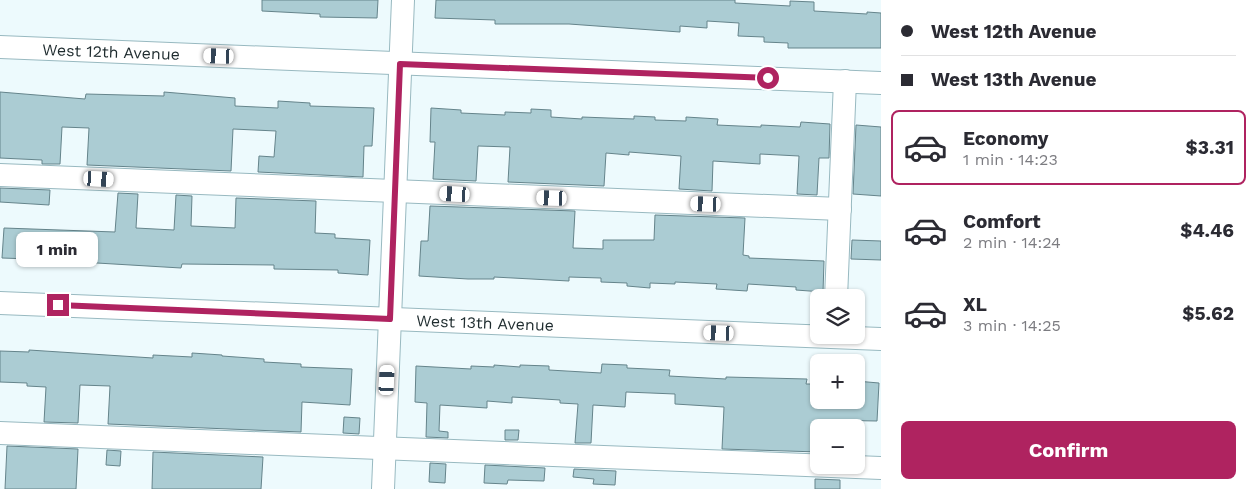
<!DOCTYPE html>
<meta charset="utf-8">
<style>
body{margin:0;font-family:"Work Sans",sans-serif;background:#f2f2f3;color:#2b2b33;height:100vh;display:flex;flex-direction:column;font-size:19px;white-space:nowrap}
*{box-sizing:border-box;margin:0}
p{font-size:16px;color:#7c7c81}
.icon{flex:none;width:28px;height:28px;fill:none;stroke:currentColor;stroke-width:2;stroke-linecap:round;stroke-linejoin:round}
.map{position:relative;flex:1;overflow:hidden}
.panel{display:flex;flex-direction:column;background:#fff;width:375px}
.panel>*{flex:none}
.top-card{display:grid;align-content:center;height:110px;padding:0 20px;background:#fff}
.buttons{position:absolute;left:810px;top:289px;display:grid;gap:10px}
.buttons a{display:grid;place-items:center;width:55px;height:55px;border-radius:8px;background:#fff;box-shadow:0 1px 4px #0004;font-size:25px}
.end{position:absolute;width:22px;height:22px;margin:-11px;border:6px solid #af2360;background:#fff;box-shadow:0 0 0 2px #fff}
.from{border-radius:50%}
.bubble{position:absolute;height:35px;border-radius:8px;background:#fff;box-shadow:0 1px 4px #0004;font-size:16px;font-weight:700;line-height:35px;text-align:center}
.car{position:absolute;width:15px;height:30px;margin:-15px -8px;border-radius:6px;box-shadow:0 0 4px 1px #0007;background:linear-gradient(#fff 24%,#345 0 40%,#fff 0 76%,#345 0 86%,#fff 0)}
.top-card b{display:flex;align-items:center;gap:18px;height:48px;font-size:19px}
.top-card b+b{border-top:1px solid #e1e1e2}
.top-card i{width:12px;height:12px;background:#2b2b33}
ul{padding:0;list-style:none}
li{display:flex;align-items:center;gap:15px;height:75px;margin:0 10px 8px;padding:0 10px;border:2px solid transparent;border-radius:8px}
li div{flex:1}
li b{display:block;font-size:19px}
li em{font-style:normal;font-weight:700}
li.selected{border-color:#af2360}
li>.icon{width:45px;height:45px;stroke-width:1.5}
.cta{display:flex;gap:10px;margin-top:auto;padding:10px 20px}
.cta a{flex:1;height:58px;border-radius:8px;background:#af2360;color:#fff;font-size:20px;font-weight:700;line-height:58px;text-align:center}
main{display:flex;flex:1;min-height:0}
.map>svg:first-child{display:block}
.building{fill:#abccd3;stroke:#65848b}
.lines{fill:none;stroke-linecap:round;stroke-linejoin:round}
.minor-casing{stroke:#98b9c0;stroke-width:24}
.minor{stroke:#fff;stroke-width:22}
.route{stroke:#af2360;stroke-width:6}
.labels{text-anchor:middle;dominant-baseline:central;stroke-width:5;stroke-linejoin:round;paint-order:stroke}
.street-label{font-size:16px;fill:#1e2b2e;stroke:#fff}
</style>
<main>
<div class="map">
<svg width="881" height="489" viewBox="0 0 881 489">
<rect width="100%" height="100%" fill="#edfafd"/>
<g class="building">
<polygon points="262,0 378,0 377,18 320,17 320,14 262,11"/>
<polygon points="436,0 735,0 735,3 790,6 790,1 814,2 814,11 867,14 867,12 881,13 881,48 788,48 788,43 764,42 764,37 738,36 739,23 707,21 707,28 680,26 680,32 569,24 495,24 495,20 435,18"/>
<polygon points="0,92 85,99 86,94 164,96 164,92 235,98 235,106 278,108 278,101 310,103 310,106 374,108 372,146 364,146 363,177 258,172 259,156 274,157 276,131 233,129 231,171 87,165 89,128 62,127 60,164 42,164 42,160 0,158"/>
<polygon points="431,108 461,110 461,113 505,115 505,112 531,113 531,109 551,110 551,117 582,119 582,117 634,119 634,116 655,117 655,120 686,121 686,117 718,119 717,125 761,127 761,125 800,127 801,122 830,124 829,158 819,158 817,195 797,194 799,156 760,154 760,164 713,161 712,191 679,189 681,156 629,152 629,155 606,153 604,186 508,182 510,147 478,146 476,181 433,179 435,142 430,142"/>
<polygon points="856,125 881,127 881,196 853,194"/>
<polygon points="0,188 50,190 49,205 0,202"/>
<polygon points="118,193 138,194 136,228 174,230 176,195 192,196 191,226 235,228 236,198 316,201 315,233 335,234 335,238 370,240 368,275 338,273 338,270 274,269 274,265 182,264 181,268 80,262 80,258 31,256 31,259 2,258 4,228 115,232"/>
<polygon points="430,206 575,211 573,248 603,249 603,240 654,240 655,215 745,218 743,255 749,256 749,258 824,261 823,292 796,290 796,287 748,284 747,291 716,289 717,284 675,282 675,284 650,283 650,288 627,286 627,283 601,282 601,278 569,277 569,281 494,277 494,279 468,279 419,276 421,241 428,241"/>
<polygon points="852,240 881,241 881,260 851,259"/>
<polygon points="29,350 153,358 153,355 192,357 192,353 222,355 222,356 264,359 264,362 301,364 301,367 352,369 350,405 302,402 301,432 108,424 110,386 80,385 78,423 44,422 46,387 27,386 27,383 0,382 0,351 29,352"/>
<polygon points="602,364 627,365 627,368 670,370 669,376 726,379 726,377 807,379 806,384 819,384 819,400 856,400 856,381 879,383 877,421 819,420 819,452 722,449 724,407 675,404 675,394 626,392 625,407 593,405 591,443 575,443 578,404 560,403 560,400 512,397 512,403 487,401 487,408 440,405 439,431 448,432 448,438 426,437 427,403 415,402 416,366 471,369 471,366 494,367 494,365 520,367 520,365 549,366 549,370 601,373"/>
<polygon points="344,417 360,418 359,434 343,433"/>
<polygon points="505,430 519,430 518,440 505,440"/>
<polygon points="7,446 78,449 76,489 5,489"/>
<polygon points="107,450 121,451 120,466 106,465"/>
<polygon points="153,452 263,457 261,489 152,489"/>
<polygon points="430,463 446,464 445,483 429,482"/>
<polygon points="485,465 545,468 544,481 508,480 507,484 484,483"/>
<polygon points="574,469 616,471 615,485 593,484 594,479 573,477"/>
<polygon points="815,479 840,480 840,489 815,489"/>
</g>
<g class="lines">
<g class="minor-casing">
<g id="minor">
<polyline points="0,47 881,83"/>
<polyline points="0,175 840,209"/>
<polyline points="836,298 845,81"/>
<polyline points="0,303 881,339"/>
<polyline points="0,433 881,468"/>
<polyline points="383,489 403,0"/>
</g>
</g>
<use href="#minor" class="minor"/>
</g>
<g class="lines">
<polyline class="route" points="58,305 390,319 400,64 768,78"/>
</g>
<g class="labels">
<g class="street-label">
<text transform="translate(111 52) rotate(2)">West 12th Avenue</text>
<text transform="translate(485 323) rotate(2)">West 13th Avenue</text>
</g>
</g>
</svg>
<div class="buttons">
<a><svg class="icon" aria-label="layers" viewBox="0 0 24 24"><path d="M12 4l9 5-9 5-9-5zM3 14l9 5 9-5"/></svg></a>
<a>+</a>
<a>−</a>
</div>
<i class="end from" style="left:768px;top:78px"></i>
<i class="end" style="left:58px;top:305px"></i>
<div class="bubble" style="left:16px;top:232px;width:82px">1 min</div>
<i class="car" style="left:219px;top:56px;rotate:272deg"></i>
<i class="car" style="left:99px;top:179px;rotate:93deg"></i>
<i class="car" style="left:455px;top:194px;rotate:273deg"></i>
<i class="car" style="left:552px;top:198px;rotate:272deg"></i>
<i class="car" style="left:706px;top:204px;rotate:272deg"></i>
<i class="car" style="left:719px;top:333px;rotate:272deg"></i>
<i class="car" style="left:387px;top:380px;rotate:3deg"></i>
</div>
<section class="panel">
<div class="top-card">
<b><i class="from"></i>West 12th Avenue</b>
<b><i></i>West 13th Avenue</b>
</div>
<ul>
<li class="selected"><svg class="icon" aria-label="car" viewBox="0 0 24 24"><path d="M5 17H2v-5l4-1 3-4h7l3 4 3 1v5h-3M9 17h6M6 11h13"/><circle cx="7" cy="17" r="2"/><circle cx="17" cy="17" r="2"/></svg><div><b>Economy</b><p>1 min · 14:23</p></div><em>$3.31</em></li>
<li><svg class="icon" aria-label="car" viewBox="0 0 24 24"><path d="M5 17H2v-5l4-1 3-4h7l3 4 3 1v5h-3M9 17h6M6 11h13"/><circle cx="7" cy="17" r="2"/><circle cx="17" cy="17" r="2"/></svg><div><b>Comfort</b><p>2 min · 14:24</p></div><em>$4.46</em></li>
<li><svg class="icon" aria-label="car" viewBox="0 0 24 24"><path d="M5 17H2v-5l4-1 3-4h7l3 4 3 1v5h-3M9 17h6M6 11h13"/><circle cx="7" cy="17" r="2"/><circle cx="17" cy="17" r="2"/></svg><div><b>XL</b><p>3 min · 14:25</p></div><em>$5.62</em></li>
</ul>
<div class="cta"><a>Confirm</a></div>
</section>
</main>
